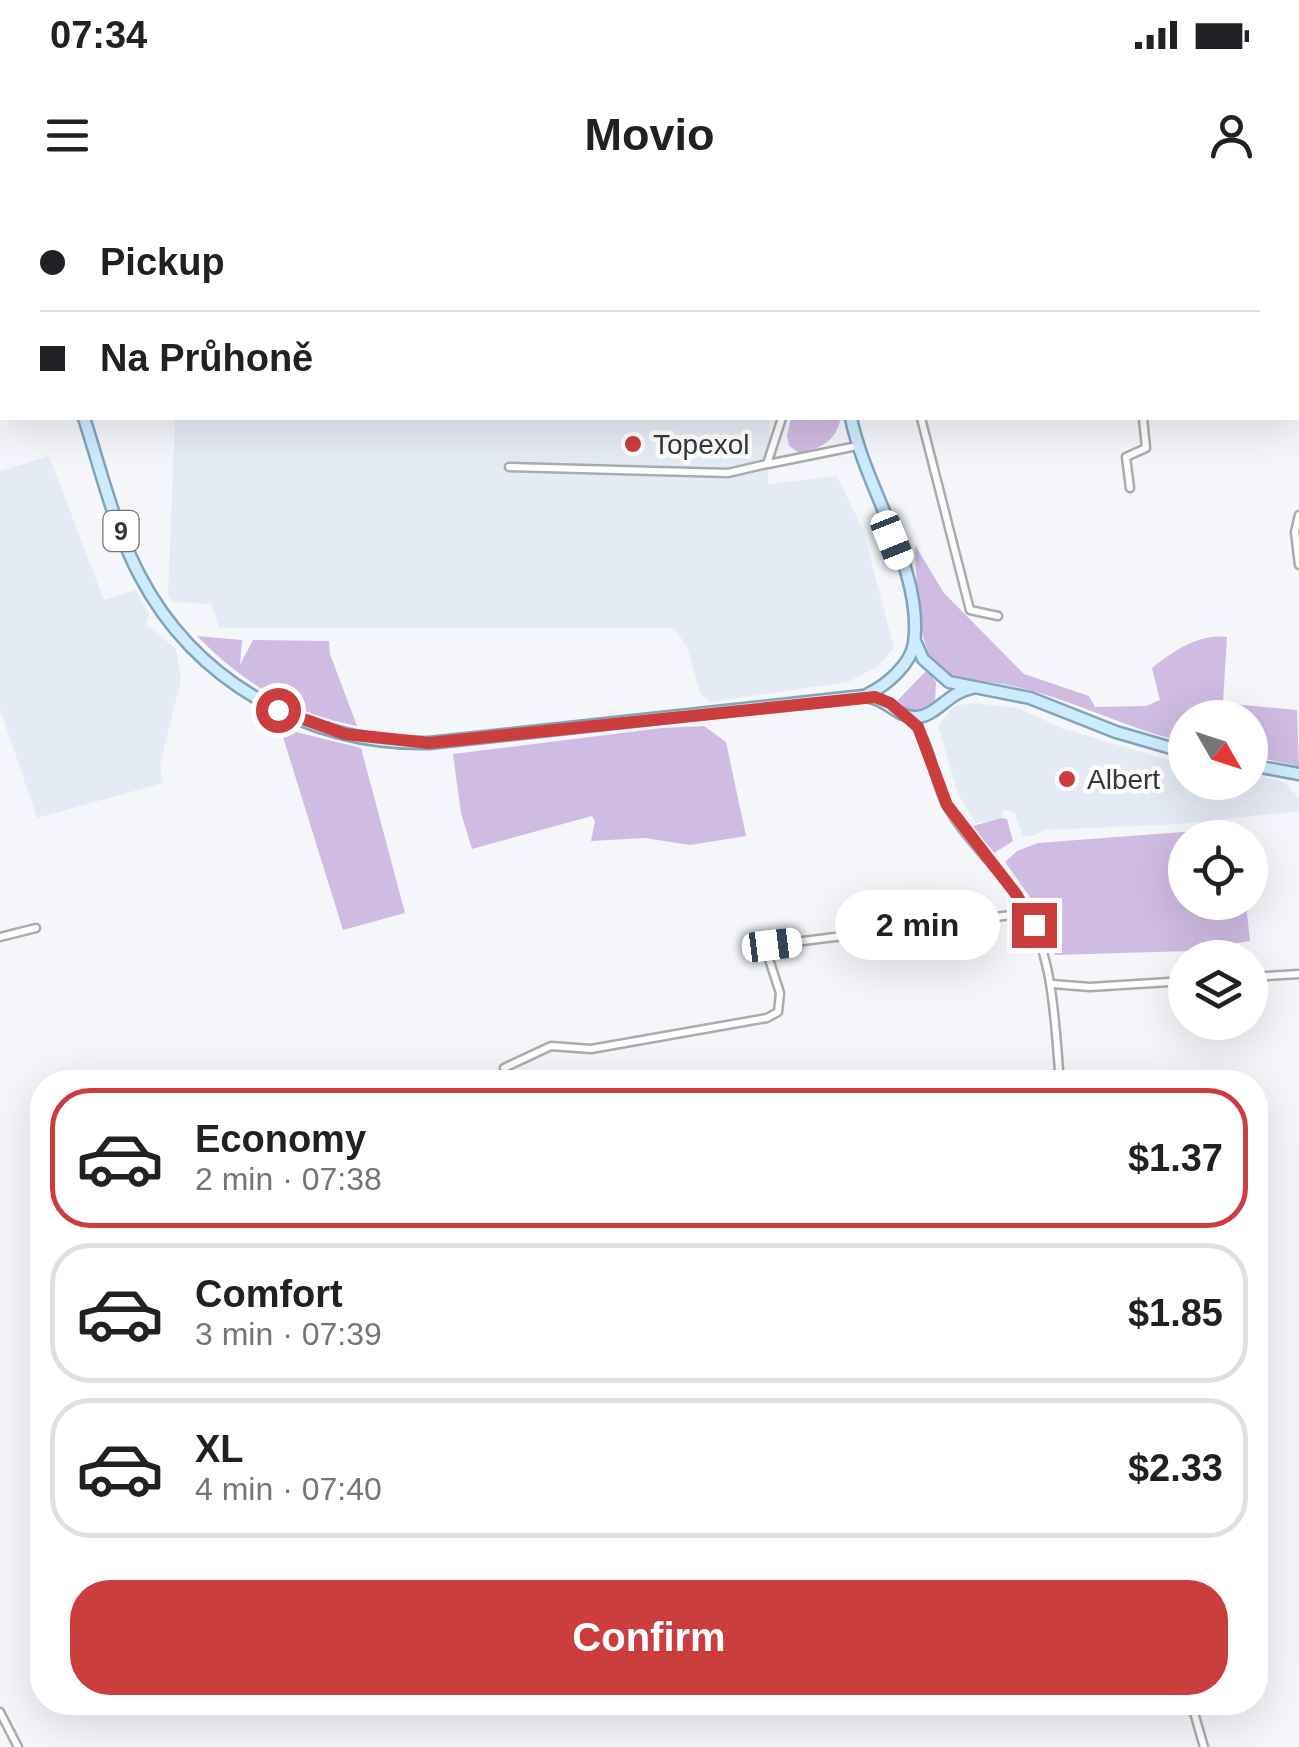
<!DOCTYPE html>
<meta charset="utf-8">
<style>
body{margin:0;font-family:Arial,sans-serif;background:#f6f6f6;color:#202124;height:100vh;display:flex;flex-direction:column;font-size:38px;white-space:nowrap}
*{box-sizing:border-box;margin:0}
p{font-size:32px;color:#757577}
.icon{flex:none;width:55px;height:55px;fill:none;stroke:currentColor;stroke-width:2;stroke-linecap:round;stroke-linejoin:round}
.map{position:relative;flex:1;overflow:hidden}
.details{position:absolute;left:30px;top:870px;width:1238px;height:645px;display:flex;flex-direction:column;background:#fff;border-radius:40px;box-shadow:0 10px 40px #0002}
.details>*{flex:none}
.guide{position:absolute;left:0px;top:0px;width:1300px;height:220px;box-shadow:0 10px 40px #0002;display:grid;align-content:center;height:220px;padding:0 40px;background:#fff}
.needle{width:65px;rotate:129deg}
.fabs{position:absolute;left:1168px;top:500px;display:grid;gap:20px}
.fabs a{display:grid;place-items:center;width:100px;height:100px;border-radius:50%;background:#fff;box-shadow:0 10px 40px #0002;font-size:50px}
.end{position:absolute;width:45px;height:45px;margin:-22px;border:12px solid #cc3d3e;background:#fff;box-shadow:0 0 0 5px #fff}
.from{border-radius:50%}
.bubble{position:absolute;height:70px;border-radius:35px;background:#fff;box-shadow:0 10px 40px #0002;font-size:32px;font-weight:700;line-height:70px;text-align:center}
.car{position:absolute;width:30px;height:60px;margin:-30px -15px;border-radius:12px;box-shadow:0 0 8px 2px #0007;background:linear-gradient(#fff 24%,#345 0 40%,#fff 0 76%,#345 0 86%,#fff 0)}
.guide b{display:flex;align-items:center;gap:35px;height:95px;font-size:38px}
.guide b+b{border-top:2px solid #e0e0e0}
.guide i{width:25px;height:25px;background:#202124}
ul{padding:18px 0 0;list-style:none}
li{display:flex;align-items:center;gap:30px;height:140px;margin:0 20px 15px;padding:0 20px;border:5px solid #e0e0e0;border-radius:40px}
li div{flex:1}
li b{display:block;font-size:38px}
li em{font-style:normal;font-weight:700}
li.active{border-color:#cc3d3e}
li>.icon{width:90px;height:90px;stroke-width:1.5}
.cta{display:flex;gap:20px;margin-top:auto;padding:20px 40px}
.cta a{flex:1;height:115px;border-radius:40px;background:#cc3d3e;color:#fff;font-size:40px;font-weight:700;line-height:115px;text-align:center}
.status{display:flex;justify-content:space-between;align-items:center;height:70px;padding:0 50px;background:#fff;direction:ltr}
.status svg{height:28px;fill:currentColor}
header{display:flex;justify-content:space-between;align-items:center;height:130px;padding:0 40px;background:#fff;font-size:45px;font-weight:700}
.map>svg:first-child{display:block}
.built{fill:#e5ebf5}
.green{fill:#d0bbe2}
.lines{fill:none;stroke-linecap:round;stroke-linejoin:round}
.minor-casing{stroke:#aaacaf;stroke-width:11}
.primary-casing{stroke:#82a4b8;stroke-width:15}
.minor{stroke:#fff;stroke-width:6}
.primary{stroke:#cdebfe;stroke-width:10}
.rail{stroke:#4d4e50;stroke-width:2.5;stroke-dasharray:12 12;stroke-linecap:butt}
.route{stroke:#cc3d3e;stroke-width:12}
.poi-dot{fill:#cc3d3e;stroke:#fff;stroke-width:4}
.labels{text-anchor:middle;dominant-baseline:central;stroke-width:9;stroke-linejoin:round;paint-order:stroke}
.shield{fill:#fff;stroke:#727374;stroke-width:2.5}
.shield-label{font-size:25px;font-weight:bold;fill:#363738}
.poi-label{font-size:28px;fill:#363738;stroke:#fff;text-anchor:start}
</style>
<div class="status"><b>07:34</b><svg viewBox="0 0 49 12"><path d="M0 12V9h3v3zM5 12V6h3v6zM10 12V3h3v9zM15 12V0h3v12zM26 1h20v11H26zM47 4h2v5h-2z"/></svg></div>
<header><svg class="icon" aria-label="menu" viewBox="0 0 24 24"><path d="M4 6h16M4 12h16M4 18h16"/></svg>Movio<svg class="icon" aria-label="person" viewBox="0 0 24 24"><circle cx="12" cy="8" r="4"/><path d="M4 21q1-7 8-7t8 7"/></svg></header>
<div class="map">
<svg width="1299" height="1547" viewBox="0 0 1299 1547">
<rect width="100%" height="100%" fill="#f4f6fa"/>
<g class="built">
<polygon points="175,218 770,218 768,284 837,276 863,330 894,448 877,467 848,482 711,502 700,493 687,447 674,428 219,428 211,404 173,402 168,397"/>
<polygon points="49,256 104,400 136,390 149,414 146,424 176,449 181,479 160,566 163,583 37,618 0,509 0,271"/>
<polygon points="974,503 1017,508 1064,529 1185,565 1185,582 1250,582 1250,574 1276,580 1285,583 1299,598 1299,611 1180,624 1044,630 1034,636 1022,636 1015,613 1003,609 1001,618 976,623 958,594 938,526 954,506"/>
</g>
<g class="green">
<path d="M791 218H841C835 242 823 246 801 254L789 246 787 236Z"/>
<path d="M915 345 944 393 1024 474 1089 496 1095 507 1146 506 1160 500 1152 468C1173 451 1200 433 1227 437L1223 503 1297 510 1299 566 1250 556V518H1185V542C1122 528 1065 495 1002 484 975 479 950 484 932 459 917 437 916 373 915 345Z"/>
<path d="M197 436 242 440 240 465 253 440 329 441 330 454 357 526C292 513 243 483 197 436Z"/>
<polygon points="927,470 936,482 935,501 924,510 909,510 897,501"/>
<polygon points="279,524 296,532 361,548 405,713 343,730"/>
<polygon points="704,526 726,542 746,636 690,645 645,638 591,641 595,621 592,616 472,649 461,613 453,554 662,528"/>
<polygon points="1001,618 1007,619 1013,641 994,653 973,626"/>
<polygon points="1235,628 1236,637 1185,638 1185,702 1246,703 1250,741 1189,751 1055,755 1030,697 1005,662 1017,651 1038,643"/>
</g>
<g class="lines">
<g class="minor-casing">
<g id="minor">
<polyline points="45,0 55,2"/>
<polyline points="881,0 882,2"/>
<polyline points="1093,0 1095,2"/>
<polyline points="0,2 14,0"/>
<polyline points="93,2 97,0"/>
<polyline points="1298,111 1299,111"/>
<polyline points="1298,160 1299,161"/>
<polyline points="921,218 970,410 998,416"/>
<polyline points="768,264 857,246"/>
<polyline points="509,267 728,273 767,264 782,218"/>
<polyline points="1130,288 1126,257 1146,248 1143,218"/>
<polyline points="1299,315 1295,332 1299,365"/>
<path d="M907 516C933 539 931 577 947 606 966 640 996 665 1018 697 1055 753 1054 818 1060 882"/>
<polyline points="0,737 36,728"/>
<polyline points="1250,777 1299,774"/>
<polyline points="1052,784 1090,787 1185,781"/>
<polyline points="504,868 551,846 591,849 767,818 778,812 780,793 767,753 771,745 1011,715 1025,708"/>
<polyline points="1191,1502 1204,1547"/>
<polyline points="0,1512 18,1547"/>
</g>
</g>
<g class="primary-casing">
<g id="primary">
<polyline points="812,0 813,2"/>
<polyline points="0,185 2,185"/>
<path d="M84 218C101 270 114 327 140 376 196 483 309 545 429 543L863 496C886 497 896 517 915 517 935 518 948 492 972 488"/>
<path d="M851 218C865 288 924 371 914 443 911 464 887 485 868 494"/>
<polyline points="915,441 923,459 949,482 1030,498 1116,532 1185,552"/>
<polyline points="1250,565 1299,574"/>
</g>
</g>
<use href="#minor" class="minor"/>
<use href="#primary" class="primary"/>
<g class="rail">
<polyline points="756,0 766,2"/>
<polyline points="1298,148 1299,149"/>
</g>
</g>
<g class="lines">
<polyline class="route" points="278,510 345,534 429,543 875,497 890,503 918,527 947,605 1016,694 1034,725"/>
</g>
<g class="poi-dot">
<circle cx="633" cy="244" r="10"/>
<circle cx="1067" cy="579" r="10"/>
</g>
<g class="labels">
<rect class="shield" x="103.5" y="311" width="35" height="40" rx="8"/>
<g class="shield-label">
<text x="121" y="331">9</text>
</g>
<g class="poi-label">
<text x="653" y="244">Topexol</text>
<text x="1087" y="579">Albert</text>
</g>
</g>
</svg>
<div class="fabs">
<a><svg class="needle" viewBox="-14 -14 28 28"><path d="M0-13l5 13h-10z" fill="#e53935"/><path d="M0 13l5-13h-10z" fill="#757577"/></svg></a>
<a><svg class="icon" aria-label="locate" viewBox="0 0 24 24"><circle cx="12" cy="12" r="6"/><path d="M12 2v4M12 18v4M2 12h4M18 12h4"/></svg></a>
<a><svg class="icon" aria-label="layers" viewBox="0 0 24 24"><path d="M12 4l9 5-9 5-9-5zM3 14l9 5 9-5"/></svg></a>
</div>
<i class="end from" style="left:278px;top:510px"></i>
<i class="end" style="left:1034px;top:725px"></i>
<div class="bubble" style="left:835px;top:690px;width:165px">2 min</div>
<i class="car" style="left:892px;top:340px;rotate:158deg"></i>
<i class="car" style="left:772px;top:745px;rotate:83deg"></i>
<div class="guide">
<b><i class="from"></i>Pickup</b>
<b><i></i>Na Průhoně</b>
</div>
<section class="details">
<ul>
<li class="active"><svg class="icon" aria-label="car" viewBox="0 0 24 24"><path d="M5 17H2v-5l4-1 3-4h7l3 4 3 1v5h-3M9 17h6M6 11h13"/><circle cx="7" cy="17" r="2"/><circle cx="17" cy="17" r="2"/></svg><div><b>Economy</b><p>2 min · 07:38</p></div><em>$1.37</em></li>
<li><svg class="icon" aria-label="car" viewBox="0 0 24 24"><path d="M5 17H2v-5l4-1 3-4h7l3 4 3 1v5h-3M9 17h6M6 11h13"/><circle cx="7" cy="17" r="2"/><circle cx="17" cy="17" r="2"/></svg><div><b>Comfort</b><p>3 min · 07:39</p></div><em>$1.85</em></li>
<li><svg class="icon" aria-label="car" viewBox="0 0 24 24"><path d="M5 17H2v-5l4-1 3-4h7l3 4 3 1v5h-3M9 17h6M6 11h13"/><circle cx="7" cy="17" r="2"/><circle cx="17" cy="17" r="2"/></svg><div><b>XL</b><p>4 min · 07:40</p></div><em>$2.33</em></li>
</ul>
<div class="cta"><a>Confirm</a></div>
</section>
</div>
